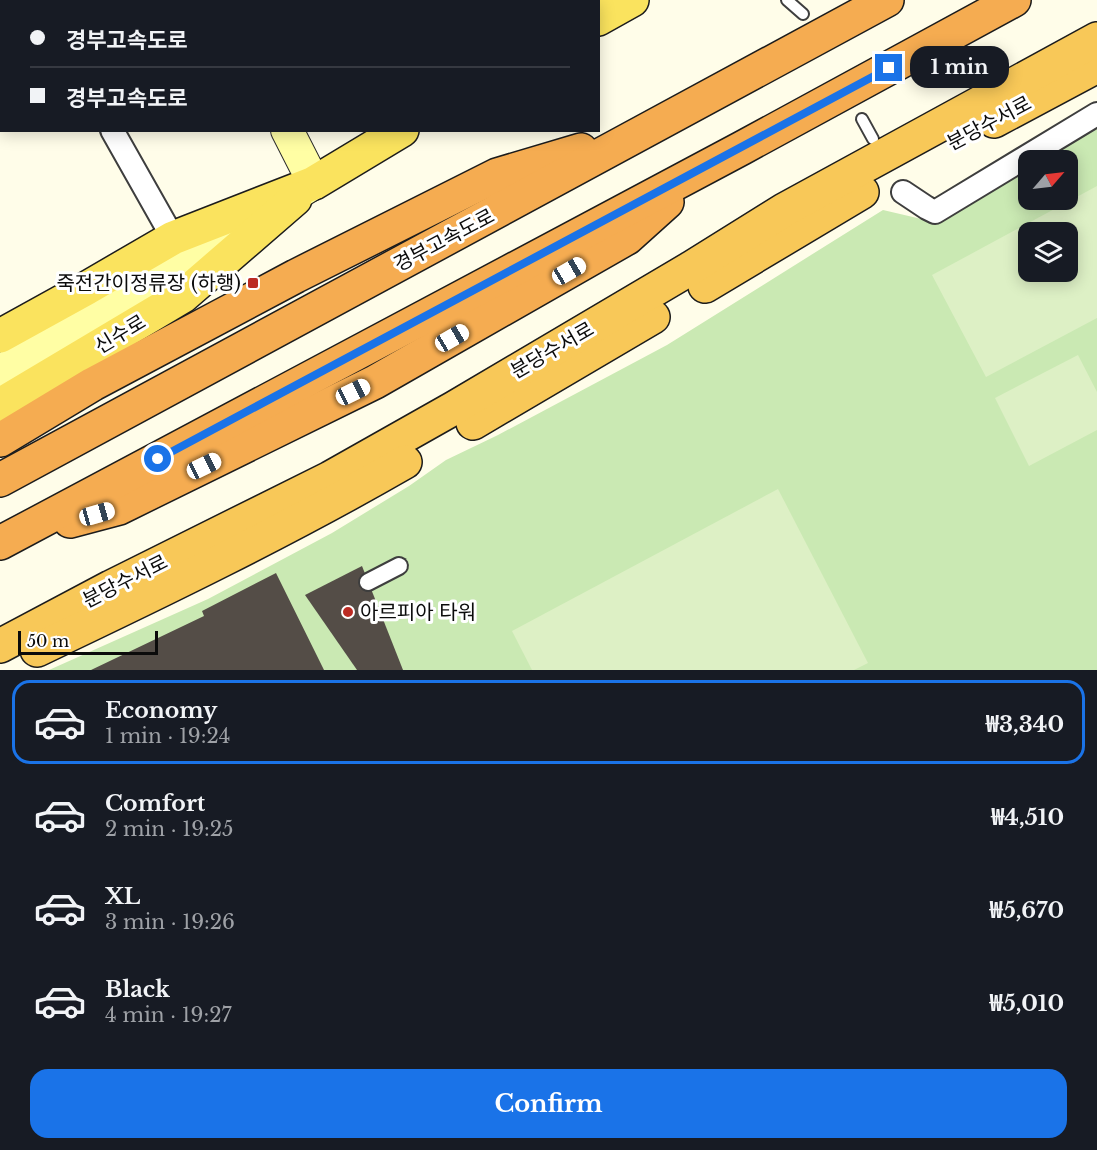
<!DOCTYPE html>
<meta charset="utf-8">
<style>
body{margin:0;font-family:"Libre Baskerville","Noto Sans KR",serif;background:#20242c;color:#f1f3f6;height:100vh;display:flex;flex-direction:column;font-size:22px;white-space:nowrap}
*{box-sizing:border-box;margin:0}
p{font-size:20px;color:#9ea1a6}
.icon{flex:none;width:33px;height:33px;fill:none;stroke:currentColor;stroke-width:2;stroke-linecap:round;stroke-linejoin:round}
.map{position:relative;height:670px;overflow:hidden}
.drawer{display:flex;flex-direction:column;background:#171b24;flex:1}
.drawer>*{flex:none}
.hud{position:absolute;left:0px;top:0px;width:600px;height:132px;box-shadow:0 3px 15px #0003;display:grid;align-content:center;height:132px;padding:0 30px;background:#171b24}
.needle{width:39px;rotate:62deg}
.fabs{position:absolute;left:1018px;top:150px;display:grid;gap:12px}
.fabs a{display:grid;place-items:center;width:60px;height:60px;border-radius:12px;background:#171b24;box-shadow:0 3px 15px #0003;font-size:30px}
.scale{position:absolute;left:18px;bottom:15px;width:140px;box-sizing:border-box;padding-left:6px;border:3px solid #0b0b0b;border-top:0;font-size:16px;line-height:21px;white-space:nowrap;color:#0b0b0b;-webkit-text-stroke:4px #fff;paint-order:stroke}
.end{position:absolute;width:27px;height:27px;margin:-14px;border:8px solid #1a73e8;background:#fff;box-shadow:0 0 0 3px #fff}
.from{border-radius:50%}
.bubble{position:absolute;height:42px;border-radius:18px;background:#171b24;box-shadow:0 3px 15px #0003;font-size:20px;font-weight:800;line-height:42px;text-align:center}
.car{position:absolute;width:18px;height:36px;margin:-18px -9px;border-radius:8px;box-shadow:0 0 4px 2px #0007;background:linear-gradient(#fff 24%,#345 0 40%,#fff 0 76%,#345 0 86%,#fff 0)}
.hud b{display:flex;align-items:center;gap:21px;height:57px;font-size:22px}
.hud b+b{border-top:2px solid #363941}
.hud i{width:15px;height:15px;background:#f1f3f6}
ul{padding:10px 0 0;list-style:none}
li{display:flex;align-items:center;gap:18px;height:84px;margin:0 12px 9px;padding:0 18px;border:3px solid transparent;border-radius:18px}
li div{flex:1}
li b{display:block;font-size:22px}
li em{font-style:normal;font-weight:800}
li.active{border-color:#1a73e8}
li>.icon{width:54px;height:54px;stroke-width:1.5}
.button{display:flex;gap:12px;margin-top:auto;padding:12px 30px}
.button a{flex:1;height:69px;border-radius:18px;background:#1a73e8;color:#fff;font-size:24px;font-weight:800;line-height:69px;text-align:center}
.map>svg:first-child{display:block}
.green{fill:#cae9b3;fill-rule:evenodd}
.pitch{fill:#ddf0c5;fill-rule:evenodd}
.building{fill:#544d47}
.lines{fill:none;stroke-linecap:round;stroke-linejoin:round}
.service-casing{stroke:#3e3e3e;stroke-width:14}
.pedestrian-casing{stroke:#3e3e3e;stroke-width:20}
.minor-casing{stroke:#3e3e3e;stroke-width:26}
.secondary-casing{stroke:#2d2d2d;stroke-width:34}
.primary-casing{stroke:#1c1c1c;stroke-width:36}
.trunk-casing{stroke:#1c1c1c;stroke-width:36}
.motorway-casing{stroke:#1c1c1c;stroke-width:36}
.service{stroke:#fff;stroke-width:10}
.pedestrian{stroke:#fff;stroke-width:16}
.minor{stroke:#fff;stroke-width:22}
.secondary{stroke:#fffea4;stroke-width:32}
.primary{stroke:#fae35e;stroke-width:33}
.trunk{stroke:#f8c858;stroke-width:33}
.motorway{stroke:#f5ac51;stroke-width:33}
.route{stroke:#1a73e8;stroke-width:8}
.poi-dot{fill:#bb2b23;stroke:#fff;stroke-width:2}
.labels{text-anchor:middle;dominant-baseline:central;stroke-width:6;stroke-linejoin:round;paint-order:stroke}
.street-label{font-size:20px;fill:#0b0b0b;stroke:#fff}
.poi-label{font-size:20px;fill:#0b0b0b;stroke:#fff;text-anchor:end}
</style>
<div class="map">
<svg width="1097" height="670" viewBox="0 0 1097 670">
<rect width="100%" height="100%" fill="#fffde9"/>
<path class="green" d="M1097 121V670H49L208 599 332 533 409 486 446 460 498 435 667 345 883 210 930 221 1029 162V200H1068V160H1031ZM1029 232H1068V272H1029Z"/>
<g class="pitch">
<path d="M1097 186V318L986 377 932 275ZM1029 232H1068V272H1029Z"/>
<polygon points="1078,355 1097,392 1097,430 1029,466 995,398"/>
<polygon points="778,489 868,663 854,670 532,670 512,631"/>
</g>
<g class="building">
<polygon points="362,566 403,670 357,670 305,595"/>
<polygon points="276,573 324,670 91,670 204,616 202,611"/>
</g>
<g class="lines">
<g class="service-casing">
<g id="service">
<polyline points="787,0 803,14"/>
<polyline points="862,119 873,139"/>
</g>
</g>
<g class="pedestrian-casing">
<polyline id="pedestrian" points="368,582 399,566"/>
</g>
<g class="minor-casing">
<g id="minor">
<polyline points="28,0 32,2"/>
<polyline points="359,2 362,0"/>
<polyline points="0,47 2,46"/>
<polyline points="112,130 173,238"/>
<polyline points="903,192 927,208 935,212 1097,114"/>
</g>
</g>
<g class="secondary-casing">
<g id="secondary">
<polyline points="216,0 217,2"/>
<polyline points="0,371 126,299 314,183 287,130"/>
</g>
</g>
<g class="primary-casing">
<g id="primary">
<polyline points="598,19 632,0"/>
<polyline points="0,336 87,288 173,238 314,183 402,130"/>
<polyline points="0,405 183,296 295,199"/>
</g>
</g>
<g class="trunk-casing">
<g id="trunk">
<polyline points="994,121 1097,66"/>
<polyline points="705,286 862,192"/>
<polyline points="473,423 653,317"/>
<polyline points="0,646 111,587 330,478 454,408 691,268 784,210 1097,39"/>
<path d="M37 650C161 591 285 531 405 462"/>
</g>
</g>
<g class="motorway-casing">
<g id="motorway">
<polyline points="0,440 93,384 296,276 497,175 581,150"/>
<polyline points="0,480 887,0"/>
<polyline points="70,521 119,508 375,382 627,238 667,202"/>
<polyline points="0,543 742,148 1014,0"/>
</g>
</g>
<use href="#service" class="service"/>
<use href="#pedestrian" class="pedestrian"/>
<use href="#minor" class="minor"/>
<use href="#secondary" class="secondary"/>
<use href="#primary" class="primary"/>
<use href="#trunk" class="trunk"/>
<use href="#motorway" class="motorway"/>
</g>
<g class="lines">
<polyline class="route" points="158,459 889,68"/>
</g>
<g class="poi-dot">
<rect x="247" y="277" width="12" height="12" rx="3"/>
<circle cx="348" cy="612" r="6"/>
</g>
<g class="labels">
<g class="street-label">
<text transform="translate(989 123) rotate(-28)">분당수서로</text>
<text transform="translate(444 240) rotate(-28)">경부고속도로</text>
<text transform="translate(120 334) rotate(-31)">신수로</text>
<text transform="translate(552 350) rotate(-30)">분당수서로</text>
<text transform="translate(125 581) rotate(-27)">분당수서로</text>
</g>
<g class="poi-label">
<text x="241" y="283">죽전간이정류장 (하행)</text>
<text x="360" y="612" text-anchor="start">아르피아 타워</text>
</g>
</g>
</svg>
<div class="fabs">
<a><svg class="needle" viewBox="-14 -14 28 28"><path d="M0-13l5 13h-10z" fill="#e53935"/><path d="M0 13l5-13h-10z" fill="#9ea1a6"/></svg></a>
<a><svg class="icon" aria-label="layers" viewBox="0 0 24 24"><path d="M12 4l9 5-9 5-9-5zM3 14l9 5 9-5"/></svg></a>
</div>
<div class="scale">50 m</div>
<i class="end from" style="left:158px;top:459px"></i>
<i class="end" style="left:889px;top:68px"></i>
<div class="bubble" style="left:910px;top:46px;width:99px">1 min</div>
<i class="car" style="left:569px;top:271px;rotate:60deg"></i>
<i class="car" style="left:452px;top:338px;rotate:60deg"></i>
<i class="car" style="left:353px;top:392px;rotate:64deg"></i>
<i class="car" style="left:204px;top:466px;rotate:64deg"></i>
<i class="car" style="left:97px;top:514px;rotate:74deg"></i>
<div class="hud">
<b><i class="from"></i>경부고속도로</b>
<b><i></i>경부고속도로</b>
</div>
</div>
<section class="drawer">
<ul>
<li class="active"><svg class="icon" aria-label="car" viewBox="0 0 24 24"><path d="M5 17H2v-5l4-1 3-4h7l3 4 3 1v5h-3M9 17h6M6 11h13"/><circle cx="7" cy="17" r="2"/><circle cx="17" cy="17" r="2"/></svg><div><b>Economy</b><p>1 min · 19:24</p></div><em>₩3,340</em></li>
<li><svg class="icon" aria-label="car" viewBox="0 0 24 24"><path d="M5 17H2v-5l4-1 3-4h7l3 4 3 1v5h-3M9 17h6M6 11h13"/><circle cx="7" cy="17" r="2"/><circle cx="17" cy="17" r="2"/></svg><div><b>Comfort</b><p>2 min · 19:25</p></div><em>₩4,510</em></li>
<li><svg class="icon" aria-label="car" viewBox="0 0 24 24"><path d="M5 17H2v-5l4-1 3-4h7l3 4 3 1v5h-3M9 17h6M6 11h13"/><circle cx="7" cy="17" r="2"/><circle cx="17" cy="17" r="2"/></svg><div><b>XL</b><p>3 min · 19:26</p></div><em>₩5,670</em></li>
<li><svg class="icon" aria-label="car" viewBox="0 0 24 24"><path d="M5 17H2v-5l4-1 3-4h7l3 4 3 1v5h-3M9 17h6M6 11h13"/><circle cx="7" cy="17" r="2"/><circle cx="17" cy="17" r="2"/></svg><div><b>Black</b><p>4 min · 19:27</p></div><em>₩5,010</em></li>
</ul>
<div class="button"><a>Confirm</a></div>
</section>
